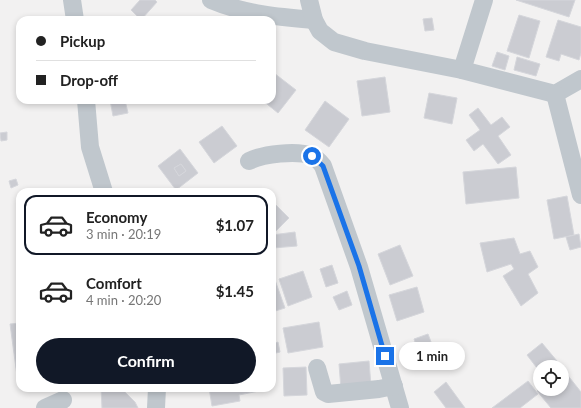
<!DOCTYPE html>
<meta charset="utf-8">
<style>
body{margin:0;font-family:Lato,sans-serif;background:#f6f6f6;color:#222;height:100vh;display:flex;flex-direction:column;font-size:15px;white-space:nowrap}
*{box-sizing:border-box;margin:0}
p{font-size:13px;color:#767676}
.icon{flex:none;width:22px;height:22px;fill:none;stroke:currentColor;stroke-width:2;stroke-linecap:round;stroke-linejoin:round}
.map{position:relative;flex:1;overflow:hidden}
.panel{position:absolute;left:16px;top:188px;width:260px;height:204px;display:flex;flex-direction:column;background:#fff;border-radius:12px;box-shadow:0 2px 6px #0003}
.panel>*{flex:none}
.hud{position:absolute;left:16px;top:16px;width:260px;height:88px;border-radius:12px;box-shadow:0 2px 6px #0003;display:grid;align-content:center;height:88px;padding:0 20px;background:#fff}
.buttons{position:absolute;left:533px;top:360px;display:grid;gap:8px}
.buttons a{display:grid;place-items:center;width:36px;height:36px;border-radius:50%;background:#fff;box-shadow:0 2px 6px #0003;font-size:20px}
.end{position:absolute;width:18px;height:18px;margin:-9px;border:5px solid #1a73e8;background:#fff;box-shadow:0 0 0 2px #fff}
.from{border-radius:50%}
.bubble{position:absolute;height:28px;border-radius:14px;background:#fff;box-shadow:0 2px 6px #0003;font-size:13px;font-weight:700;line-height:28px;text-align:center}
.hud b{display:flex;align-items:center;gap:14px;height:38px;font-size:15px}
.hud b+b{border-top:1px solid #e0e0e0}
.hud i{width:10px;height:10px;background:#222}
ul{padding:7px 0 0;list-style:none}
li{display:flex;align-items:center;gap:12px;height:60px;margin:0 8px 6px;padding:0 12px;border:2px solid transparent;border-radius:12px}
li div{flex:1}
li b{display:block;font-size:15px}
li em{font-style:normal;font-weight:700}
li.active{border-color:#111827}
li>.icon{width:36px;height:36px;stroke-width:1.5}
.cta{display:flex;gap:8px;margin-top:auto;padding:8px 20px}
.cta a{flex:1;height:46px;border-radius:24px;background:#111827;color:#fff;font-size:16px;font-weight:700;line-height:46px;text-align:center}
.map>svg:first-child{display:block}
.building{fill:#cbccd2;stroke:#d5d6db;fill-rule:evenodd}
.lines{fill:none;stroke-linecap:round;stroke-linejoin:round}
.minor{stroke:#c0c7cd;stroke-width:18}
.route{stroke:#1a73e8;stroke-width:5}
</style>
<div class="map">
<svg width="581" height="408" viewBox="0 0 581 408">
<rect width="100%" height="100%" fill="#f2f1f1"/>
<g class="building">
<polygon points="140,0 155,0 157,2 141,20 131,10"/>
<polygon points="516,0 575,0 569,17"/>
<polygon points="519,15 540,21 529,58 507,51"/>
<polygon points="432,18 434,30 425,31 423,19"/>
<polygon points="558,20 581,27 581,53 579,60 561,54 559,61 546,57"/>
<polygon points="497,52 509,56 505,70 492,66"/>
<polygon points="517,57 540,64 536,76 514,70"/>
<polygon points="274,73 296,90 278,113 262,100 272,100 272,75"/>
<polygon points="385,77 390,112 362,116 357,81"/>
<polygon points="429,93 457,98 452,124 424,118"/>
<polygon points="110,100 125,100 128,113 113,116"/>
<polygon points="325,101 349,119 329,147 305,130"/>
<polygon points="478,108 491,125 502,117 510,127 498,136 511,155 498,164 483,144 474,151 466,140 480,130 469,115"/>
<polygon points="222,126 237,146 214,163 199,142"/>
<polygon points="7,132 7,140 1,141 0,133"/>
<path d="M180 149 198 173 176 190 158 166ZM181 164 186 171 179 176 174 168Z"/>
<polygon points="181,164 186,171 179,176 174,168"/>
<polygon points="516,167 519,198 466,204 463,172"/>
<polygon points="16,179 18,185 11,188 9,181"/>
<polygon points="567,196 574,235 554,239 547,200"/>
<polygon points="272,201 289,218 276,231 272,228"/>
<polygon points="295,232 297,246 273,248 272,235"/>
<polygon points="579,234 581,247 570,250 566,237"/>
<polygon points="514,238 520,254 530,251 538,267 528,274 538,293 521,306 503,276 514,269 511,264 487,272 480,243"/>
<polygon points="400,245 413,276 390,285 378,254"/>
<polygon points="332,265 338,283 326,287 320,269"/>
<polygon points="303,271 312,297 288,306 279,279"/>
<polygon points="275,280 285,308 272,312 272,281"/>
<polygon points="417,287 424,312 397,321 389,295"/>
<polygon points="347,291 352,305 339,310 333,297"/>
<polygon points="319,322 323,347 288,353 283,328"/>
<polygon points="20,323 20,383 18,383 10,324"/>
<polygon points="428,334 436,355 411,364 404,345 415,342 414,339"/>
<polygon points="278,342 280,352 272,354 272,344"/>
<polygon points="542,343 562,367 540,367 540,372 527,355"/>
<polygon points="369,361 371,386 341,389 339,364"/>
<polygon points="306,367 307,395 284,396 283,368"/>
<polygon points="562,368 581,392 581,408 551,408 537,391 540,389 562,389"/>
<polygon points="528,381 538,394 520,408 492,408"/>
<polygon points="446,382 465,408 446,408 434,392"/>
<polygon points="101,388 113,388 124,391 135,402 138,408 102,408"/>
<polygon points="209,388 259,388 259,391 239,395 240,401 212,406"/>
</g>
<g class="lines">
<g class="minor">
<polyline points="72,0 75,20"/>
<path d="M211 0C244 14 279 17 314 20"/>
<polyline points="309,0 314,20 320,31 334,42 365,51 462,70"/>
<polyline points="484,0 462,70 555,94 581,79"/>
<polyline points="555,94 581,195"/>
<polyline points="86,100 90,147 104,192"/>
<path d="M249 161C263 154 297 150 312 156 317 158 320 162 323 166L359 267 400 408"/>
<polyline points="317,368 324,392 328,394 379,389 394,386"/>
<polyline points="45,408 63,400"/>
<polyline points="156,408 157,388"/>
</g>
</g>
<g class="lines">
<polyline class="route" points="312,156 323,166 359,266 385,356"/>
</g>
</svg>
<div class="buttons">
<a><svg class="icon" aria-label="locate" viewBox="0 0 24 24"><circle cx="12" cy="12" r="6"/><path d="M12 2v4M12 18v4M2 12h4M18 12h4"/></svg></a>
</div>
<i class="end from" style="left:312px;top:156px"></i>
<i class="end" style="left:385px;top:356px"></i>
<div class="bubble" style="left:399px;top:342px;width:66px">1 min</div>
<div class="hud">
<b><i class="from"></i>Pickup</b>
<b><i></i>Drop-off</b>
</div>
<section class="panel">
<ul>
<li class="active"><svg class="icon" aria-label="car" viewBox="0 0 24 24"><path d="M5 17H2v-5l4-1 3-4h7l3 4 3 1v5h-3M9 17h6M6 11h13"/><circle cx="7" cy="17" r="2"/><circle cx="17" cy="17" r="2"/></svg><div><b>Economy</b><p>3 min · 20:19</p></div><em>$1.07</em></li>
<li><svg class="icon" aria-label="car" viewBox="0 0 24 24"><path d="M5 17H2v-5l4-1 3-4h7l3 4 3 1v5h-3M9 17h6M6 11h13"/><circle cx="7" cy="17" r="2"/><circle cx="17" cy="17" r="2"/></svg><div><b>Comfort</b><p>4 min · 20:20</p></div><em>$1.45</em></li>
</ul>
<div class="cta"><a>Confirm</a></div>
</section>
</div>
